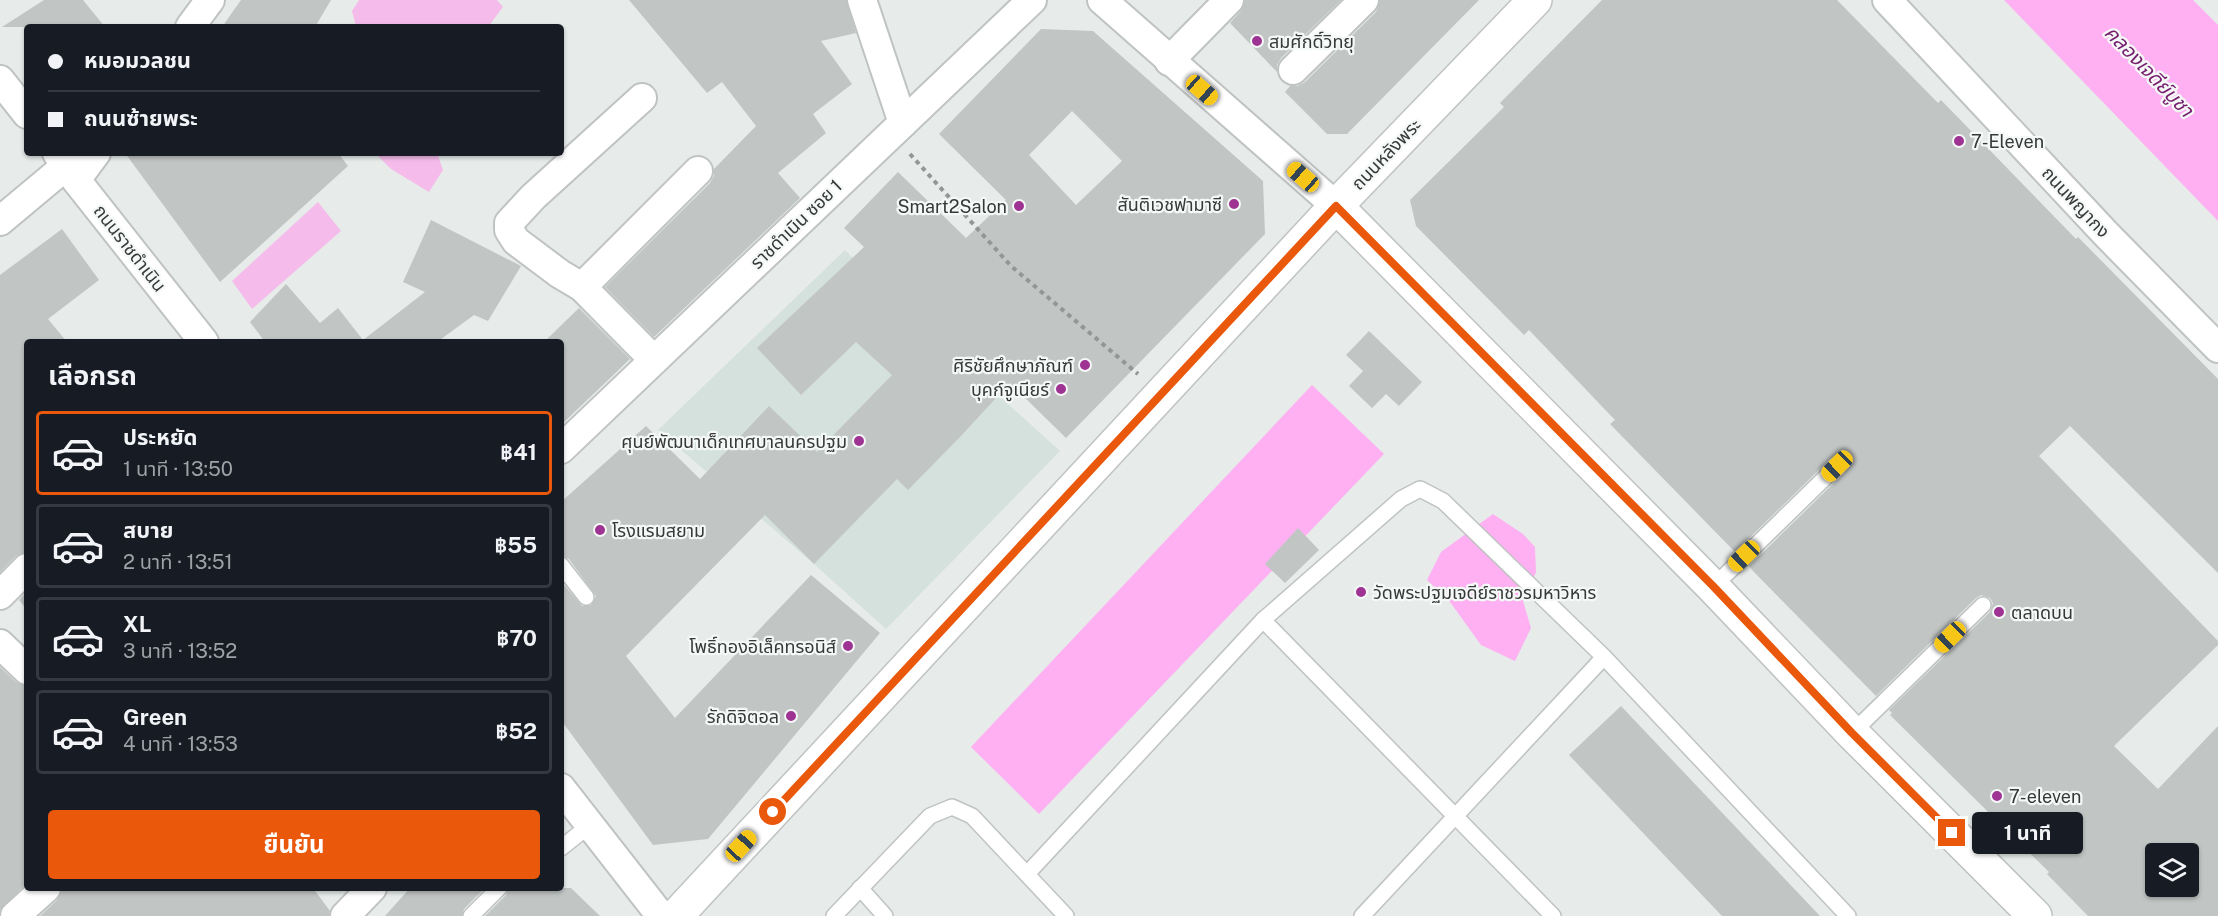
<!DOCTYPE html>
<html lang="th">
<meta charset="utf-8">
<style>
body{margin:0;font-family:"Public Sans","Noto Sans Thai",sans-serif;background:#20242c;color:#f1f3f6;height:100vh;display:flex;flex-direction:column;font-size:22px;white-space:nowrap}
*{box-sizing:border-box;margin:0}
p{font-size:20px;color:#9ea1a6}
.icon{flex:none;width:33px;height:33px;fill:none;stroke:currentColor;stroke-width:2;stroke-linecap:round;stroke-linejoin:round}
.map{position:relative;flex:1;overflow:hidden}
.sheet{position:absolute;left:24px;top:339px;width:540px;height:552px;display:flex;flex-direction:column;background:#171b24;border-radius:6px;box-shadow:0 2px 4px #0004}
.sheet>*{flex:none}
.top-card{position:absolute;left:24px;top:24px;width:540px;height:132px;border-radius:6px;box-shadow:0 2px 4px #0004;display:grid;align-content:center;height:132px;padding:0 24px;background:#171b24}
.buttons{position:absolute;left:2145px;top:843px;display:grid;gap:12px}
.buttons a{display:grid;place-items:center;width:54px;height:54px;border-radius:6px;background:#171b24;box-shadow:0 2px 4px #0004;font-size:30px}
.end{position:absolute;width:27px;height:27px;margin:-14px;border:8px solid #ea580c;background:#fff;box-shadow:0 0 0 3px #fff}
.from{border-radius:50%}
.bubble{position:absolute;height:42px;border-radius:6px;background:#171b24;box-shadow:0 2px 4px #0004;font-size:20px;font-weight:700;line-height:42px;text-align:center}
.car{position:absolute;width:18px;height:36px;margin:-18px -9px;border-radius:8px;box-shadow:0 0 4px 2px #0007;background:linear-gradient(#f5c518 24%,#345 0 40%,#f5c518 0 76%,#345 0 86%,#f5c518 0)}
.top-card b{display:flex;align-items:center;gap:21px;height:57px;font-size:22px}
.top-card b+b{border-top:2px solid #363941}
.top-card i{width:15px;height:15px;background:#f1f3f6}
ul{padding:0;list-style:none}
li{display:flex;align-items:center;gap:18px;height:84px;margin:0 12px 9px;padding:0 12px;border:3px solid #363941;border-radius:6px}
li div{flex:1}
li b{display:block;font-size:22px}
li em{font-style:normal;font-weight:700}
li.current{border-color:#ea580c}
li>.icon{width:54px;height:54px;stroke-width:1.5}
h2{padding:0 24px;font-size:27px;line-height:72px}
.action{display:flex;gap:12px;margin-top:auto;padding:12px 24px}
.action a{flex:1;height:69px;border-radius:6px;background:#ea580c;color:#fff;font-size:24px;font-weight:700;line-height:69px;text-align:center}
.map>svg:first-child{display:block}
.built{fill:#d5e1dc}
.green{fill:#f5bceb}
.water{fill:#feb0f2}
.building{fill:#c1c5c4;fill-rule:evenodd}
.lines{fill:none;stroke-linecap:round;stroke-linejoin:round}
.service-casing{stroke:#bfc3c1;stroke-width:18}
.minor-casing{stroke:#bfc3c1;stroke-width:32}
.tertiary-casing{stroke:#bfc3c1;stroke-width:36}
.secondary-casing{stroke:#bfc3c1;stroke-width:36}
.path{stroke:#939694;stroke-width:4;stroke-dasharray:4.5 4.5;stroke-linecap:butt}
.service{stroke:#fff;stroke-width:15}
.minor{stroke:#fff;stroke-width:28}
.tertiary{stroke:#fff;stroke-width:33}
.secondary{stroke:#fff;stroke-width:33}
.route{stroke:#ea580c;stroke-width:8}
.poi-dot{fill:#9f3394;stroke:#f4f8f6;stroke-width:2}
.labels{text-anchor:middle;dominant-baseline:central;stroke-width:4.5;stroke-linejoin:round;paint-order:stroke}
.poi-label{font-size:18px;fill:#373938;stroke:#f4f8f6;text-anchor:end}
.street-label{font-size:18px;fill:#373938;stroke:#f4f8f6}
.water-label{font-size:20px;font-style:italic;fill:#761d6e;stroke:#f4f8f6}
</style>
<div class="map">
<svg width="2218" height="916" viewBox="0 0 2218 916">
<rect width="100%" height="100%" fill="#e7ebe9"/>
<polygon class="built" points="845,250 897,304 1060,451 886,629 814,564 658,430"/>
<g class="green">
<polygon points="359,0 497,0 503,7 488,27 356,27 352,11"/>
<polygon points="375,153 437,153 443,170 429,192 391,169"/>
<polygon points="318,202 341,231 252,309 232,281"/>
</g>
<g class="water">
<polygon points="2004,0 2193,0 2218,25 2218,221"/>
<polygon points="1312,385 1384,454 1039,814 971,747"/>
<polygon points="1493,514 1523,534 1535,547 1536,572 1523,601 1531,628 1515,661 1481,645 1450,602 1427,580 1441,552"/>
</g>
<g class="building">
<polygon points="44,0 83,0 105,27 2,27"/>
<polygon points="241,0 331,0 315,27 222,27"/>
<polygon points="629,0 846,0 856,33 821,41 852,84 813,114 826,133 778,173 800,198 654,337 605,287 710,183 714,176 714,169 756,126 722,82 707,93"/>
<polygon points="1245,0 1341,0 1281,58 1277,65 1277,72 1230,23 1241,11"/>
<polygon points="1380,0 1479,0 1347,134 1327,134 1285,92 1290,86 1298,86 1305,82 1376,12"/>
<path d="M1602 0H1837L1938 103 1941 100 2076 239 2078 237 2218 379V573L2070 426 2039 456 2218 641V645L2114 746 2158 789 2218 726V916H2088L2047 874 2049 872 1890 715 1892 713 1889 710 1990 612 1993 603 1990 598 1981 595 1976 598 1876 696 1753 571 1749 566 1844 473 1847 464 1844 459 1835 456 1830 459 1735 552 1610 424 1615 420 1529 330 1524 335 1416 226 1410 200 1504 107 1500 103ZM2156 854H2188V886H2156Z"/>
<path d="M1041 29 1093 31 1263 181 1265 234 1066 438 1010 383 959 438 908 490 897 479 814 564 765 515 626 656 675 718 811 575 880 633 708 839 653 845 561 720V581L582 606 591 605 596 596 569 559 561 555V502L646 426 700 479 769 406 817 452 892 375 856 342 801 395 757 348 864 247 844 228 898 172 966 238 1006 200 939 134ZM1072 111 1122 161 1076 205 1029 155Z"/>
<polygon points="125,153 338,153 348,166 220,282"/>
<polygon points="431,220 521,266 488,321 474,315 437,342 265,342 250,322 286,284 320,323 338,308 363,340 425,292 403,282"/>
<polygon points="62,229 99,280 48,319 67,342 27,342 27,552 16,556 0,572 0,275"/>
<polygon points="579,308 630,359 561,425 561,342 544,342"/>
<polygon points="1369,331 1422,382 1399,406 1386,394 1372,408 1349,386 1363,371 1346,355"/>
<polygon points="1298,528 1319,550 1285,583 1265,564"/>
<polygon points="27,591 27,610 19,600"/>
<polygon points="0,667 16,682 27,686 27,883 0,910"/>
<polygon points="1621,706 1820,916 1722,916 1569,755"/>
<polygon points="62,888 313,888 330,911 329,916 40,916 57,900"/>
<polygon points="410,888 485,888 464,909 462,916 385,916"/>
<polygon points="508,888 571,888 600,916 485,916 506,895"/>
</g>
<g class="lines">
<g class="service-casing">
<g id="service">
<polyline points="561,565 586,597"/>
<polyline points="1713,587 1837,466"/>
<polyline points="1263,620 1553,916"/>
<polyline points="1852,733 1983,605"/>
<polyline points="561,848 590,825"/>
<polyline points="1027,874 1263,620 1401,499 1420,489 1443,501 1604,657 1848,916"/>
<polyline points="860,888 885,916"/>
<polyline points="471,916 499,888"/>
<polyline points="834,916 930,816 952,807 972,816 1066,916"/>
<polyline points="1362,916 1604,657"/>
</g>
</g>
<g class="minor-casing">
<g id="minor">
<polyline points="862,0 903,123"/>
<polyline points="1102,0 1336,206"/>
<polyline points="1887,0 2106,234 2218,348"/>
<polyline points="190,27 210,0"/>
<polyline points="1169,61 1229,0"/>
<polyline points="1293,70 1364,0"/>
<polyline points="0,80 27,114"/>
<polyline points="642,98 533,197 509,223 509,230 516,241 560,274 582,287 654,360"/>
<polyline points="57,153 76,180 204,342"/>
<polyline points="76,180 96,153"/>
<polyline points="0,221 67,165"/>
<polyline points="582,287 698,171"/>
<polyline points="561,449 1032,0"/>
<polyline points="0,595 27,568"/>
<polyline points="0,644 27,670"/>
<polyline points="561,788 661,916"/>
<polyline points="15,916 46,888"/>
<polyline points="345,916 372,888"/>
</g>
</g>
<g class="tertiary-casing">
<polyline id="tertiary" points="1336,206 1713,587 1852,733 2035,916"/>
</g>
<g class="secondary-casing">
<polyline id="secondary" points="676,916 1336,206 1535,0"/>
</g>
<polyline class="path" points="910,154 1011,266 1138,374"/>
<use href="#service" class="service"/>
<use href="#minor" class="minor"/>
<use href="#tertiary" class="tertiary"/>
<use href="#secondary" class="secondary"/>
</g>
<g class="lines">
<polyline class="route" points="773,812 1336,206 1713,586 1852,733 1952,833"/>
</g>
<g class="poi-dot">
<circle cx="1257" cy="41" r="6"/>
<circle cx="1959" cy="141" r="6"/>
<circle cx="1234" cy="204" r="6"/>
<circle cx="1019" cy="206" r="6"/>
<circle cx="1085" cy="365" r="6"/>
<circle cx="1061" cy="389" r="6"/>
<circle cx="859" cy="441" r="6"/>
<circle cx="600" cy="530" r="6"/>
<circle cx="1361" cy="592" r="6"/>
<circle cx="1999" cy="612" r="6"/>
<circle cx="848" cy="646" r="6"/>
<circle cx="791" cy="716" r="6"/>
<circle cx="1997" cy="796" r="6"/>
</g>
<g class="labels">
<g class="poi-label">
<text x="1269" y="41" text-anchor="start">สมศักดิ์วิทยุ</text>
<text x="1971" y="141" text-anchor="start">7-Eleven</text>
<text x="1222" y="204">สันติเวชฟามาซี</text>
<text x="1007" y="206">Smart2Salon</text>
<text x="1073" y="365">ศิริชัยศึกษาภัณฑ์</text>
<text x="1049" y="389">บุคก์จูเนียร์</text>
<text x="847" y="441">ศุนย์พัฒนาเด็กเทศบาลนครปฐม</text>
<text x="612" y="530" text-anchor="start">โรงแรมสยาม</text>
<text x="1373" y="592" text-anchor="start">วัดพระปฐมเจดีย์ราชวรมหาวิหาร</text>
<text x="2011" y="612" text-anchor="start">ตลาดบน</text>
<text x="836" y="646">โพธิ์ทองอิเล็คทรอนิส์</text>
<text x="779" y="716">รักดิจิตอล</text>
<text x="2009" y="796" text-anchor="start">7-eleven</text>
</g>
<g class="street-label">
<text transform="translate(1386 154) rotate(-46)">ถนนหลังพระ</text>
<text transform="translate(2076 202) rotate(47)">ถนนพญากง</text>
<text transform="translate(796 224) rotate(-44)">ราชดำเนิน ซอย 1</text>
<text transform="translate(130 248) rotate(52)">ถนนราชดำเนิน</text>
</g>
<g class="water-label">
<text transform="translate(2149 71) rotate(46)">คลองเจดีย์บูชา</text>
</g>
</g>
</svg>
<div class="buttons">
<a><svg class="icon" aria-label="layers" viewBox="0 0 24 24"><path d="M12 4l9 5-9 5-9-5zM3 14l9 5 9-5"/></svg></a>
</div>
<i class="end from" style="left:773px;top:812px"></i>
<i class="end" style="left:1952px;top:833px"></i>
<div class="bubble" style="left:1972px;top:812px;width:111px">1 นาที</div>
<i class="car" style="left:1202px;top:90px;rotate:131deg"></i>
<i class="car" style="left:1303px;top:177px;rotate:311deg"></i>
<i class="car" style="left:1837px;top:466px;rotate:226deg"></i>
<i class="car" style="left:1744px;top:556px;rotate:226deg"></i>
<i class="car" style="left:1950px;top:637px;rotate:226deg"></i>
<i class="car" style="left:741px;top:846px;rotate:43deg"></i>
<div class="top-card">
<b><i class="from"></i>หมอมวลชน</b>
<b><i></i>ถนนซ้ายพระ</b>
</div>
<section class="sheet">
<h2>เลือกรถ</h2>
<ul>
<li class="current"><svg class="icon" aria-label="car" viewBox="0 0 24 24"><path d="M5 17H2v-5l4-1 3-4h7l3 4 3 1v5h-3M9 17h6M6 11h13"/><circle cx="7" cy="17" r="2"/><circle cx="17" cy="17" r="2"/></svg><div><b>ประหยัด</b><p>1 นาที · 13:50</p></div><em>฿41</em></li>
<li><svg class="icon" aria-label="car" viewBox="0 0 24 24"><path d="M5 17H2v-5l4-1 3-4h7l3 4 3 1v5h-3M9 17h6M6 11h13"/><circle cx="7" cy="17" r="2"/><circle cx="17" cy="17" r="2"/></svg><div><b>สบาย</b><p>2 นาที · 13:51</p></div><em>฿55</em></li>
<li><svg class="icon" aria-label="car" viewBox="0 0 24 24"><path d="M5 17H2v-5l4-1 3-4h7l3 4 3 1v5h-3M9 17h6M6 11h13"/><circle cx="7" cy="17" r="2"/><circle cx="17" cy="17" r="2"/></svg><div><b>XL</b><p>3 นาที · 13:52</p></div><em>฿70</em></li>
<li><svg class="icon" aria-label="car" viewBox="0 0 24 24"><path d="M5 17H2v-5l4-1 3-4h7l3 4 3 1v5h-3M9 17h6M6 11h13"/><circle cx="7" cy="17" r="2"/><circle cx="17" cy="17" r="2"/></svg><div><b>Green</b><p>4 นาที · 13:53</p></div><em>฿52</em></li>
</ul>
<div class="action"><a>ยืนยัน</a></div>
</section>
</div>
